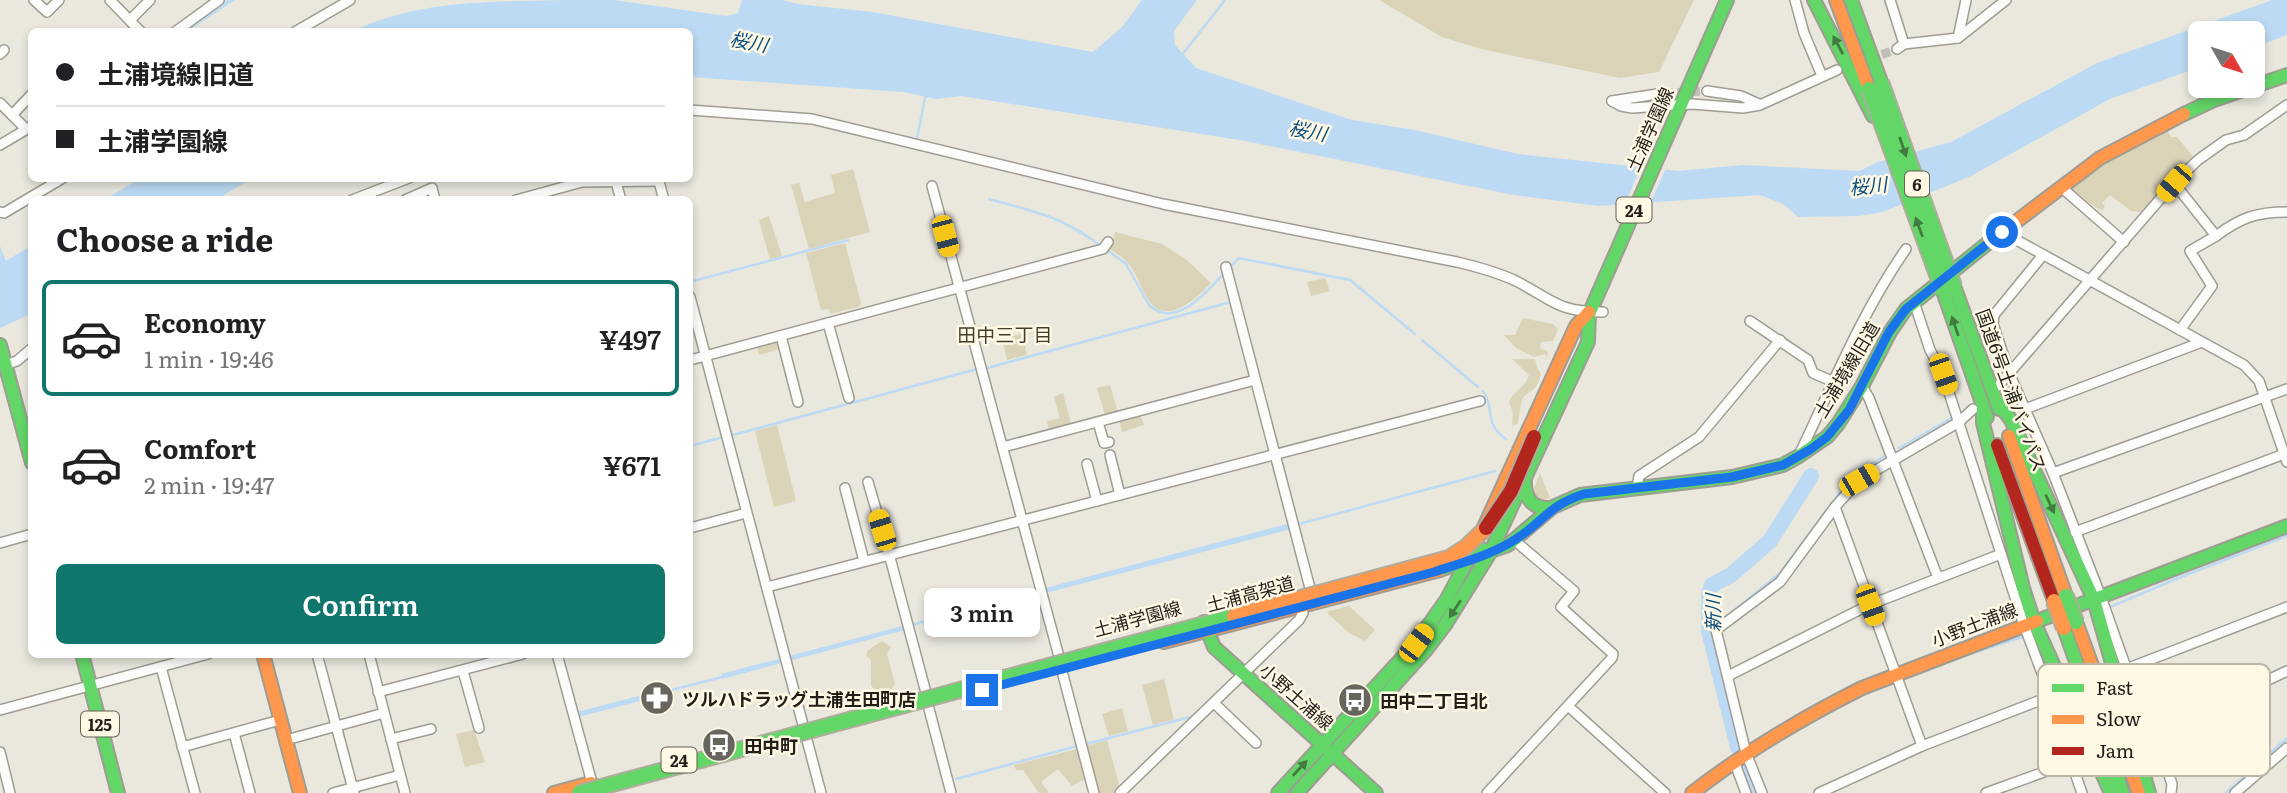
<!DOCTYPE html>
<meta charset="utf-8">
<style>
body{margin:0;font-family:Literata,"Noto Sans JP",serif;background:#f6f6f6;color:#202124;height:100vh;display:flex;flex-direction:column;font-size:26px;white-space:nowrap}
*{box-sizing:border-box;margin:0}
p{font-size:23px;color:#757577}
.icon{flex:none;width:38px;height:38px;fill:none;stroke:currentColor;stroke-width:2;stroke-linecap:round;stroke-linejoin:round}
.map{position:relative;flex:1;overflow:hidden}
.panel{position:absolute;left:28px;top:196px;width:665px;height:462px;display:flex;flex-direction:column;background:#fff;border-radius:10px;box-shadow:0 4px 10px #0003}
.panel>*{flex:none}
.hud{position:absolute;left:28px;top:28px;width:665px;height:154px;border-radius:10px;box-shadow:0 4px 10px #0003;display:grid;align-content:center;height:154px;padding:0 28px;background:#fff}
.needle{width:46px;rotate:129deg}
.buttons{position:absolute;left:2188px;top:21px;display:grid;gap:14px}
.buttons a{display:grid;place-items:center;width:77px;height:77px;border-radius:10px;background:#fff;box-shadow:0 4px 10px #0003;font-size:35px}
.end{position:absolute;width:32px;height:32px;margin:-16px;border:9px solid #1a73e8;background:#fff;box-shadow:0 0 0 4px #fff}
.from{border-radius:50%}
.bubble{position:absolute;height:49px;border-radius:10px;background:#fff;box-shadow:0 4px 10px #0003;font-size:23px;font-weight:600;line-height:49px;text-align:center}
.car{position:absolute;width:21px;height:42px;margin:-21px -10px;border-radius:9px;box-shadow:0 0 5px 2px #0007;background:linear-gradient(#f5c518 24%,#345 0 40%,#f5c518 0 76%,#345 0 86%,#f5c518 0)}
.hud b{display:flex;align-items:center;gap:24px;height:66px;font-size:26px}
.hud b+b{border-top:2px solid #e0e0e0}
.hud i{width:18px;height:18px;background:#202124}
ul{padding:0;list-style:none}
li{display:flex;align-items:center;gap:21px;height:116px;margin:0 14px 10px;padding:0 14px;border:4px solid transparent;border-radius:10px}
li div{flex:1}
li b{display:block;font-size:26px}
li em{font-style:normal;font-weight:600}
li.current{border-color:#0f766e}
li>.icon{width:63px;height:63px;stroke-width:1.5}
h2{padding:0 28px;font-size:32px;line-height:84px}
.action{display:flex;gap:14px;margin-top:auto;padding:14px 28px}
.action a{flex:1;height:80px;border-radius:10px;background:#0f766e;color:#fff;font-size:28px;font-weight:600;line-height:80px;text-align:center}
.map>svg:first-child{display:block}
.green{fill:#dad3b8}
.water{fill:#bcdaf3}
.pier{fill:#eae8dd}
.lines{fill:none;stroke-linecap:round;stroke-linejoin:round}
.stream{stroke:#bcdaf3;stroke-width:2.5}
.river{stroke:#bcdaf3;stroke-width:16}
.street-tunnel{stroke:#c2c0b6;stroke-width:9;stroke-dasharray:9 4.5;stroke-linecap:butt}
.street-casing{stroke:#9e9c93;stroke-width:12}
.fast-casing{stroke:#9e9c93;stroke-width:16}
.slow-casing{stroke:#9e9c93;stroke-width:16}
.jam-casing{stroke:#9e9c93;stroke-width:16}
.street{stroke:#fcfcfa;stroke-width:9}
.fast{stroke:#63d668;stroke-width:12}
.slow{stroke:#ff974d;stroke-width:12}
.jam{stroke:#b3261e;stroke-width:12}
.fast-bridge-casing{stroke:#afac9e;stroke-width:18;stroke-linecap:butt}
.slow-bridge-casing{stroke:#afac9e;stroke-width:18;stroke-linecap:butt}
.jam-bridge-casing{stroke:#afac9e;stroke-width:18;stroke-linecap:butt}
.fast-bridge{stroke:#63d668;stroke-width:14}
.slow-bridge{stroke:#ff974d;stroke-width:14}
.jam-bridge{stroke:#b3261e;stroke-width:14}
.oneway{fill:#427a40}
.route{stroke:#1a73e8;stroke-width:9}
.labels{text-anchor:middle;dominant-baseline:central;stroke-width:5;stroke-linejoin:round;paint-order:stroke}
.shield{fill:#fef8e4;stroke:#636055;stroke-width:2}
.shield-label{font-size:16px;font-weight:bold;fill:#211f18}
.street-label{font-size:18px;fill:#211f18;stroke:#fef8e4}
.poi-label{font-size:18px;font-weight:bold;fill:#211f18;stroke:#fef8e4;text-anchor:start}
.water-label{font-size:19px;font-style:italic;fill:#0a4e7f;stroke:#fef8e4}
.neighbourhood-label{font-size:19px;fill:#423d2d;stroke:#fef8e4}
.key{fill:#fef8e4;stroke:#bcb7a7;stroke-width:2}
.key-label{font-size:19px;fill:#211f18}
</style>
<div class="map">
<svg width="2287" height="793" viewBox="0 0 2287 793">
<rect width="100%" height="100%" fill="#eae8dd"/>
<g class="green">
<polygon points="1379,0 1694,0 1659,72 1620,78 1481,49 1442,37"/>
<polygon points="2166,128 2171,137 2177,137 2195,159 2140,212 2131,211 2110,195 2102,203 2105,206 2102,211 2064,187 2101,161"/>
<polygon points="853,169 870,232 809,249 791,185 799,183 805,202 835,193 831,175"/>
<polygon points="769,216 782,256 770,260 759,220"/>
<path d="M1115 232 1162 244 1187 260 1211 283C1198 297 1168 326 1150 302 1142 292 1139 278 1131 267 1125 259 1118 254 1110 249Z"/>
<polygon points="845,243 861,303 858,307 830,314 829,309 821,310 806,253"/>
<polygon points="1325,278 1330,291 1311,296 1307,282"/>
<polygon points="1523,318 1553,324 1558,329 1553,341 1541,342 1540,349 1548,351 1547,358 1545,354 1534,357 1516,348 1504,335 1515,335"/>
<polygon points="1022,334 1027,355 1007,360 1002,338"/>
<polygon points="778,338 780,349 759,355 756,344"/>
<path d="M1512 359H1535L1537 367 1541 374C1537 394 1525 391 1522 400 1520 407 1519 416 1518 423L1512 426 1513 413 1509 402C1513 391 1526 387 1529 375Z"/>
<polygon points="1110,385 1118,412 1105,415 1097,388"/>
<polygon points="1063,393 1071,424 1049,430 1047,421 1060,418 1054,397"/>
<polygon points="1140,414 1144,425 1122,432 1119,419"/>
<polygon points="777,425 796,501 774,507 755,431"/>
<polygon points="1540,473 1550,498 1538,501 1532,493"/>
<polygon points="1349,606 1375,630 1365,641 1349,633 1326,612"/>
<polygon points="882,641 891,647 887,654 895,684 889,693 882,695 871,686 871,660 866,656 867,651"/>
<polygon points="1164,679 1174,719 1153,725 1142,685"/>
<polygon points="1122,708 1128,731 1109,736 1102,714"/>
<polygon points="474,730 485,762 465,767 456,734"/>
<polygon points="1107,740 1120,788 1116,793 1099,793 1087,746"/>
<polygon points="1077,749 1085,779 1072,786 1058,769 1041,782 1049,793 1039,793 1023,770 1016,770 1014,765"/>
</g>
<g class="water">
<polygon points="227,0 235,0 188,31 180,32"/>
<path d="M561 0H614L726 16 738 13 742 0H782L798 4 872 12 1093 52 1122 27 1142 0H1197L1174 31 1175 45 1196 68 1352 120 1415 130 1518 154 1678 171 1743 165 1859 171 1878 162 1951 142 2097 63 2272 0H2287V35L2252 48V33H2200V67L2110 99 1971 176 1883 212 1859 216 1798 217 1783 204 1760 195 1598 206 1514 195 1245 141 962 96 936 99 903 92 690 77V32H351C416 0 490 2 561 0Z"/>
<polygon points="140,178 251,178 251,179 217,199 106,199"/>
<polygon points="32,245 31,314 0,328 0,246 6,261"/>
<polygon points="1298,521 1299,527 1038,595 927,621 905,630 722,679 721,674"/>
<polygon points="646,694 644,700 578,717 577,712"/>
</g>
<polygon class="pier" points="1642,164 1667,166 1649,206 1623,208"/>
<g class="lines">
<g class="stream">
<polyline points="1182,55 1225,0"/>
<polyline points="917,138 926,93"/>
<path d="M989 199C1036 212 1062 216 1102 247"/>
<path d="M1107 250 1126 264 1149 305C1175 330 1207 292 1223 274"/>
<polyline points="1230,267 1239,258 1350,280 1415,334"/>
<polyline points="693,281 848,240"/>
<polyline points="1422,340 1478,387"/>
<polyline points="987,368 1231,302"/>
<path d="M1483 391C1495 406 1483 424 1506 439"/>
<polyline points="733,435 977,369"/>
<polyline points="690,446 720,438"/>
<polyline points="1899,448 1955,416"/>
<polyline points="1299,524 1495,471"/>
<polyline points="2110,607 2181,577 2287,536"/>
<polyline points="1722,620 1779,574 1851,477 1888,454"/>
<polyline points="924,623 972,611"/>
<polyline points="1953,659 2023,637"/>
<polyline points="644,697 722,677"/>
<polyline points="1086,744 1194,716"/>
<polyline points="956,779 1077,746"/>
<polyline points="2226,793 2287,738"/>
</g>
<g class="river">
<polyline points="1738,747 1709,631 1709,594 1712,585 1731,575 1770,541 1811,476"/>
<polyline points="1742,763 1753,793"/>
</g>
<g class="street-tunnel">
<polyline points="1869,59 1897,49"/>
<polyline points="1664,93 1707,91"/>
</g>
<g class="street-casing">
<g id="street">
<polyline points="34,0 47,12 59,0"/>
<polyline points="110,0 141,32"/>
<polyline points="1795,0 1804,33 1822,76"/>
<polyline points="1890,0 1904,44"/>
<polyline points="130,20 150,0"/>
<polyline points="175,32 219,0"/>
<polyline points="295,32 350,0"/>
<polyline points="1958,38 1966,0"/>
<polyline points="1897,49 1904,44 1958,38 2006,0"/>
<polyline points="0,54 4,50"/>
<polyline points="1707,91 1741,96 1759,104"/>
<polyline points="1612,101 1621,106 1632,108 1692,104 1743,108 1760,105 1837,70"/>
<polyline points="1612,101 1664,93"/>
<polyline points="0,103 26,129"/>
<path d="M690 110 812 119 1163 204 1457 262C1478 267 1497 272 1516 281 1553 300 1557 312 1603 312"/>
<polyline points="12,115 32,94"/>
<polyline points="0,145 32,126"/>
<polyline points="658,178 664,200"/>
<polyline points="616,182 621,200"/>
<polyline points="2174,183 2198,160 2226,140 2244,135 2287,105"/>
<polyline points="932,186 1058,653"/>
<polyline points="2061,187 2124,242"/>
<polyline points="352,200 409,178"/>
<polyline points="405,200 432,188 435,200"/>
<polyline points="516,200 582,182 659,181"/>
<polyline points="0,212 4,213 63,178"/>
<polyline points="2002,232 2244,365 2259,381 2287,462"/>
<polyline points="2043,255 1994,315 1993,324 2010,375 2053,473 2101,597 2150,735"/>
<polyline points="1226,267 1311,592"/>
<polyline points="690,297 821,793"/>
<polyline points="1914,302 1930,350 1943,374 2024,625 2075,762 2076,776 2082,793"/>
<polyline points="1750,321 1808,360 1813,373 1834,382"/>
<polyline points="828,323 849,398"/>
<polyline points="2180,330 2212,286 2190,251 2216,236"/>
<polyline points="781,336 798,402"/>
<polyline points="690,360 1103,249 1108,242"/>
<polyline points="4,365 17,361 32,348"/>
<polyline points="1862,386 1869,398 1938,578"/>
<path d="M1998 386 2174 183 2216 236C2240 218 2256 212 2287 212"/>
<polyline points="2025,409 2202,342"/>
<polyline points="1098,422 1104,443 1109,442"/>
<polyline points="1003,447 1255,380"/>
<polyline points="1110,455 1120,495"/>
<path d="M1799 455C1832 386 1862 312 1906 249"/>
<polyline points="1087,464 1097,501"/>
<polyline points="2053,473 2287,389"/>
<polyline points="868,482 889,554 925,689"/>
<polyline points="845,488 864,561"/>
<polyline points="1637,488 1639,476 1699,437 1780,340"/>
<polyline points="1835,507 1922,746"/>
<polyline points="690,528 746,513"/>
<polyline points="2075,532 2287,453"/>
<polyline points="0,543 32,534"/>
<polyline points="767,587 1480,401"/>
<polyline points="317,654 354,793"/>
<polyline points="369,654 405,793"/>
<polyline points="557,654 592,783"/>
<polyline points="161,667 195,793"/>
<polyline points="2126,669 2287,607"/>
<polyline points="463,671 479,728"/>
<polyline points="1063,675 1094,793"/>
<polyline points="1728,676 1869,605 2001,554"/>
<polyline points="378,692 523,654"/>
<polyline points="1214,703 1256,743"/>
<polyline points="928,705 951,793"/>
<polyline points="1568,706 1665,793"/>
<polyline points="0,710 208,654"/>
<polyline points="234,733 250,793"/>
<polyline points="2155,733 2172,784 2171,793"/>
<polyline points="391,739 431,729"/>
<polyline points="2136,739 2155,733 2287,671"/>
<polyline points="286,740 384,713"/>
<polyline points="182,747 280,720"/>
<polyline points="0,752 10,793"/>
<polyline points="1734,761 1746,793"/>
<polyline points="333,793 400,775"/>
<polyline points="1120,793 1299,620 1303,613 1301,606"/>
<polyline points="1487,793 1612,658 1613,654 1561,607 1574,591 1514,540"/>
<polyline points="1762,793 1746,753 1716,630 1780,582 1835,507 1859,480 1959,422 1973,409"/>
<polyline points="1819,793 1922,746 2051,696"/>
<polyline points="1986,793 2088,756"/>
<polyline points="2235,793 2287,748"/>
</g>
</g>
<g class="fast-casing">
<g id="fast">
<polyline points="1814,0 1873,116"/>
<polyline points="1851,0 1881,82"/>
<polyline points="2184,114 2214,100 2287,75"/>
<polyline points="1954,286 1999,409"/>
<polyline points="1943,291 1987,417"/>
<polyline points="1586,321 1727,0"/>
<polyline points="0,345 32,463"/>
<polyline points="1996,400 2011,420 2094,600 2149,793"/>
<polyline points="1983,408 1983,423 2023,588 2034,622 2111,793"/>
<path d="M1525 483C1525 500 1534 509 1551 508"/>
<polyline points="1440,570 1491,551 1588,342 1589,312"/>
<polyline points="2037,621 2287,526"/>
<polyline points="1204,622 1214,647 1376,793"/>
<polyline points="2064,628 2123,793"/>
<polyline points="82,654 118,793"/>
<polyline points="1278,793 1416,643 1447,599 1474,548 1491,551 1508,545 1553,507 1580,495 1732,477 1783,465 1799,456 1827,437 1838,424 1862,386 1890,332 1906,309 1988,243"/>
<polyline points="1297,793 1426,650 1445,625 1491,551"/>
</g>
</g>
<g class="slow-casing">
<g id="slow">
<polyline points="1836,0 1868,86"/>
<polyline points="1988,243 2100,158 2184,114"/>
<polyline points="2009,436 2066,596"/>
<polyline points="1484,527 1576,326 1589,312"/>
<polyline points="2076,622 2139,793"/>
<polyline points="1164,642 1440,570"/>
<polyline points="263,654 300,793"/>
<polyline points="554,793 591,783"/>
<path d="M1692 793C1745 752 1802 718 1862 688L2037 621"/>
</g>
</g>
<g class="jam-casing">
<polyline id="jam" points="1997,445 2054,601"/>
</g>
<use href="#street" class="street"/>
<use href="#fast" class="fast"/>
<use href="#slow" class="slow"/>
<use href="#jam" class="jam"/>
<g class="fast-bridge-casing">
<g id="fast-bridge">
<polyline points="1881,82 1954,286"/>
<polyline points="1869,89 1943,291"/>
<polyline points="2066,596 2076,622"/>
<polyline points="579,793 1234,616"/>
</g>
</g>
<g class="slow-bridge-casing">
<g id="slow-bridge">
<polyline points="2054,601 2064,628"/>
<polyline points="1234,616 1449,558 1466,547 1486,528"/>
</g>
</g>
<g class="jam-bridge-casing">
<polyline id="jam-bridge" points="1486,528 1511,491 1534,437"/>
</g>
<use href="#fast-bridge" class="fast-bridge"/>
<use href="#slow-bridge" class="slow-bridge"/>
<use href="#jam-bridge" class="jam-bridge"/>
</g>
<defs><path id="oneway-solid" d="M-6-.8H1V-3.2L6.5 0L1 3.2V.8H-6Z" transform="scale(1.75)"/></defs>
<g class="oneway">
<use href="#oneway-solid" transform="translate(1838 45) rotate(-118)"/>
<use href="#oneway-solid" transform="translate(1903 147) rotate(71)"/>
<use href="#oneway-solid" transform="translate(1919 227) rotate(-110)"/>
<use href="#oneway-solid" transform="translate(1955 326) rotate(-109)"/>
<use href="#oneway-solid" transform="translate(2050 504) rotate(65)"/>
<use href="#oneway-solid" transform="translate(1455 609) rotate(123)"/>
<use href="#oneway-solid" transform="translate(1300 768) rotate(-47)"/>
</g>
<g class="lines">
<path class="route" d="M982 690 1434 572C1461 563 1492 555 1516 539 1545 520 1548 506 1584 494L1732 477 1783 465 1811 449 1827 437 1849 410 1889 332 1906 309 2002 232"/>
</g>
<defs>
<g id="pharmacy-disc" transform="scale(1.75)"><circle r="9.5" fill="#67655d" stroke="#fef8e4"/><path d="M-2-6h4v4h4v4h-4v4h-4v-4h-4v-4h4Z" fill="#fff"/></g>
<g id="bus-disc" transform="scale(1.75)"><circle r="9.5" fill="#67655d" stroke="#fef8e4"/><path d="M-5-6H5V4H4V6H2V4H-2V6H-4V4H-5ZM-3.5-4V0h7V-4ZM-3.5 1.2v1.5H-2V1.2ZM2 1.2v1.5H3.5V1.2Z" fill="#fff"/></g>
</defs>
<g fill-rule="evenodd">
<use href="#pharmacy-disc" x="657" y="698"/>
<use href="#bus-disc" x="1355" y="700"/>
<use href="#bus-disc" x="719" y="745"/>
</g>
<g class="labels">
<g class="shield">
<rect x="1905" y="171.5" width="24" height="25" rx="5"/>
<rect x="1616.5" y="197.5" width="35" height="25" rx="5"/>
<rect x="81" y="711.5" width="38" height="25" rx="5"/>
<rect x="661.5" y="747.5" width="35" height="25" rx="5"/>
</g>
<g class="shield-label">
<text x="1917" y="184">6</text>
<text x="1634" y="210">24</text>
<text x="100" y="724">125</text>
<text x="679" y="760">24</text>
</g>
<g class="street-label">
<text transform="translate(1649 129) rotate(-66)">土浦学園線</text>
<text transform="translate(1846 369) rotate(-59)">土浦境線旧道</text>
<text transform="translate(2012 390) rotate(70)">国道6号土浦バイパス</text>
<text transform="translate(1250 593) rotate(-15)">土浦高架道</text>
<text transform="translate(1137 618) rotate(-15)">土浦学園線</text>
<text transform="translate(1974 624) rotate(-21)">小野土浦線</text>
<text transform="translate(1297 696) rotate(41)">小野土浦線</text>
</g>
<g class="poi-label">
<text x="682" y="698">ツルハドラッグ土浦生田町店</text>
<text x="1380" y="700">田中二丁目北</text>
<text x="744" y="745">田中町</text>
</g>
<g class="water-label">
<text transform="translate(749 41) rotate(11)">桜川</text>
<text transform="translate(1308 130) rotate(11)">桜川</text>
<text transform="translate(1868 185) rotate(-6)">桜川</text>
<text transform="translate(1712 613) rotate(-90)">新川</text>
</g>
<g class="neighbourhood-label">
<text x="1005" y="334">田中三丁目</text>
</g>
</g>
<rect x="2038" y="664" width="232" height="112" rx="10" class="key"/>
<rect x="2052" y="684" width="32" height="8" fill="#63d668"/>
<rect x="2052" y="715" width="32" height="9" fill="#ff974d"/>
<rect x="2052" y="747" width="32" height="8" fill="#b3261e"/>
<g class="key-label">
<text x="2096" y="695">Fast</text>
<text x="2096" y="726">Slow</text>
<text x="2096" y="758">Jam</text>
</g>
</svg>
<div class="buttons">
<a><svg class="needle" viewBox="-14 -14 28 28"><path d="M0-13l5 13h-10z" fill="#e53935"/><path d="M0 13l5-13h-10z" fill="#757577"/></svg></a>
</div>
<i class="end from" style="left:2002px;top:232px"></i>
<i class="end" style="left:982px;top:690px"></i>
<div class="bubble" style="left:924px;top:588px;width:116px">3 min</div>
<i class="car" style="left:2174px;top:183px;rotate:221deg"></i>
<i class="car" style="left:945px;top:236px;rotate:165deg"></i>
<i class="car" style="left:1943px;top:374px;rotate:161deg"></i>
<i class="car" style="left:1859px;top:480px;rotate:60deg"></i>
<i class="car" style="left:882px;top:530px;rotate:343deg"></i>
<i class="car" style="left:1870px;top:605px;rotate:160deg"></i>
<i class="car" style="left:1416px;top:643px;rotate:37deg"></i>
<div class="hud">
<b><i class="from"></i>土浦境線旧道</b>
<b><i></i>土浦学園線</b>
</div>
<section class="panel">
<h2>Choose a ride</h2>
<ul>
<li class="current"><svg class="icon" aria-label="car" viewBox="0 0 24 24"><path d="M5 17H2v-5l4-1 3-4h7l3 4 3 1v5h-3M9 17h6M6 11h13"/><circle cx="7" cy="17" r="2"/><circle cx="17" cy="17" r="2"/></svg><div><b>Economy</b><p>1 min · 19:46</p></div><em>¥497</em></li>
<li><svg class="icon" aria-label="car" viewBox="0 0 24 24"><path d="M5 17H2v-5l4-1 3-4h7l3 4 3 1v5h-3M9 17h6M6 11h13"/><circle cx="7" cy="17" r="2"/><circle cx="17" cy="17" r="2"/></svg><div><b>Comfort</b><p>2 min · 19:47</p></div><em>¥671</em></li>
</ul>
<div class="action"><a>Confirm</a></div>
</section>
</div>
